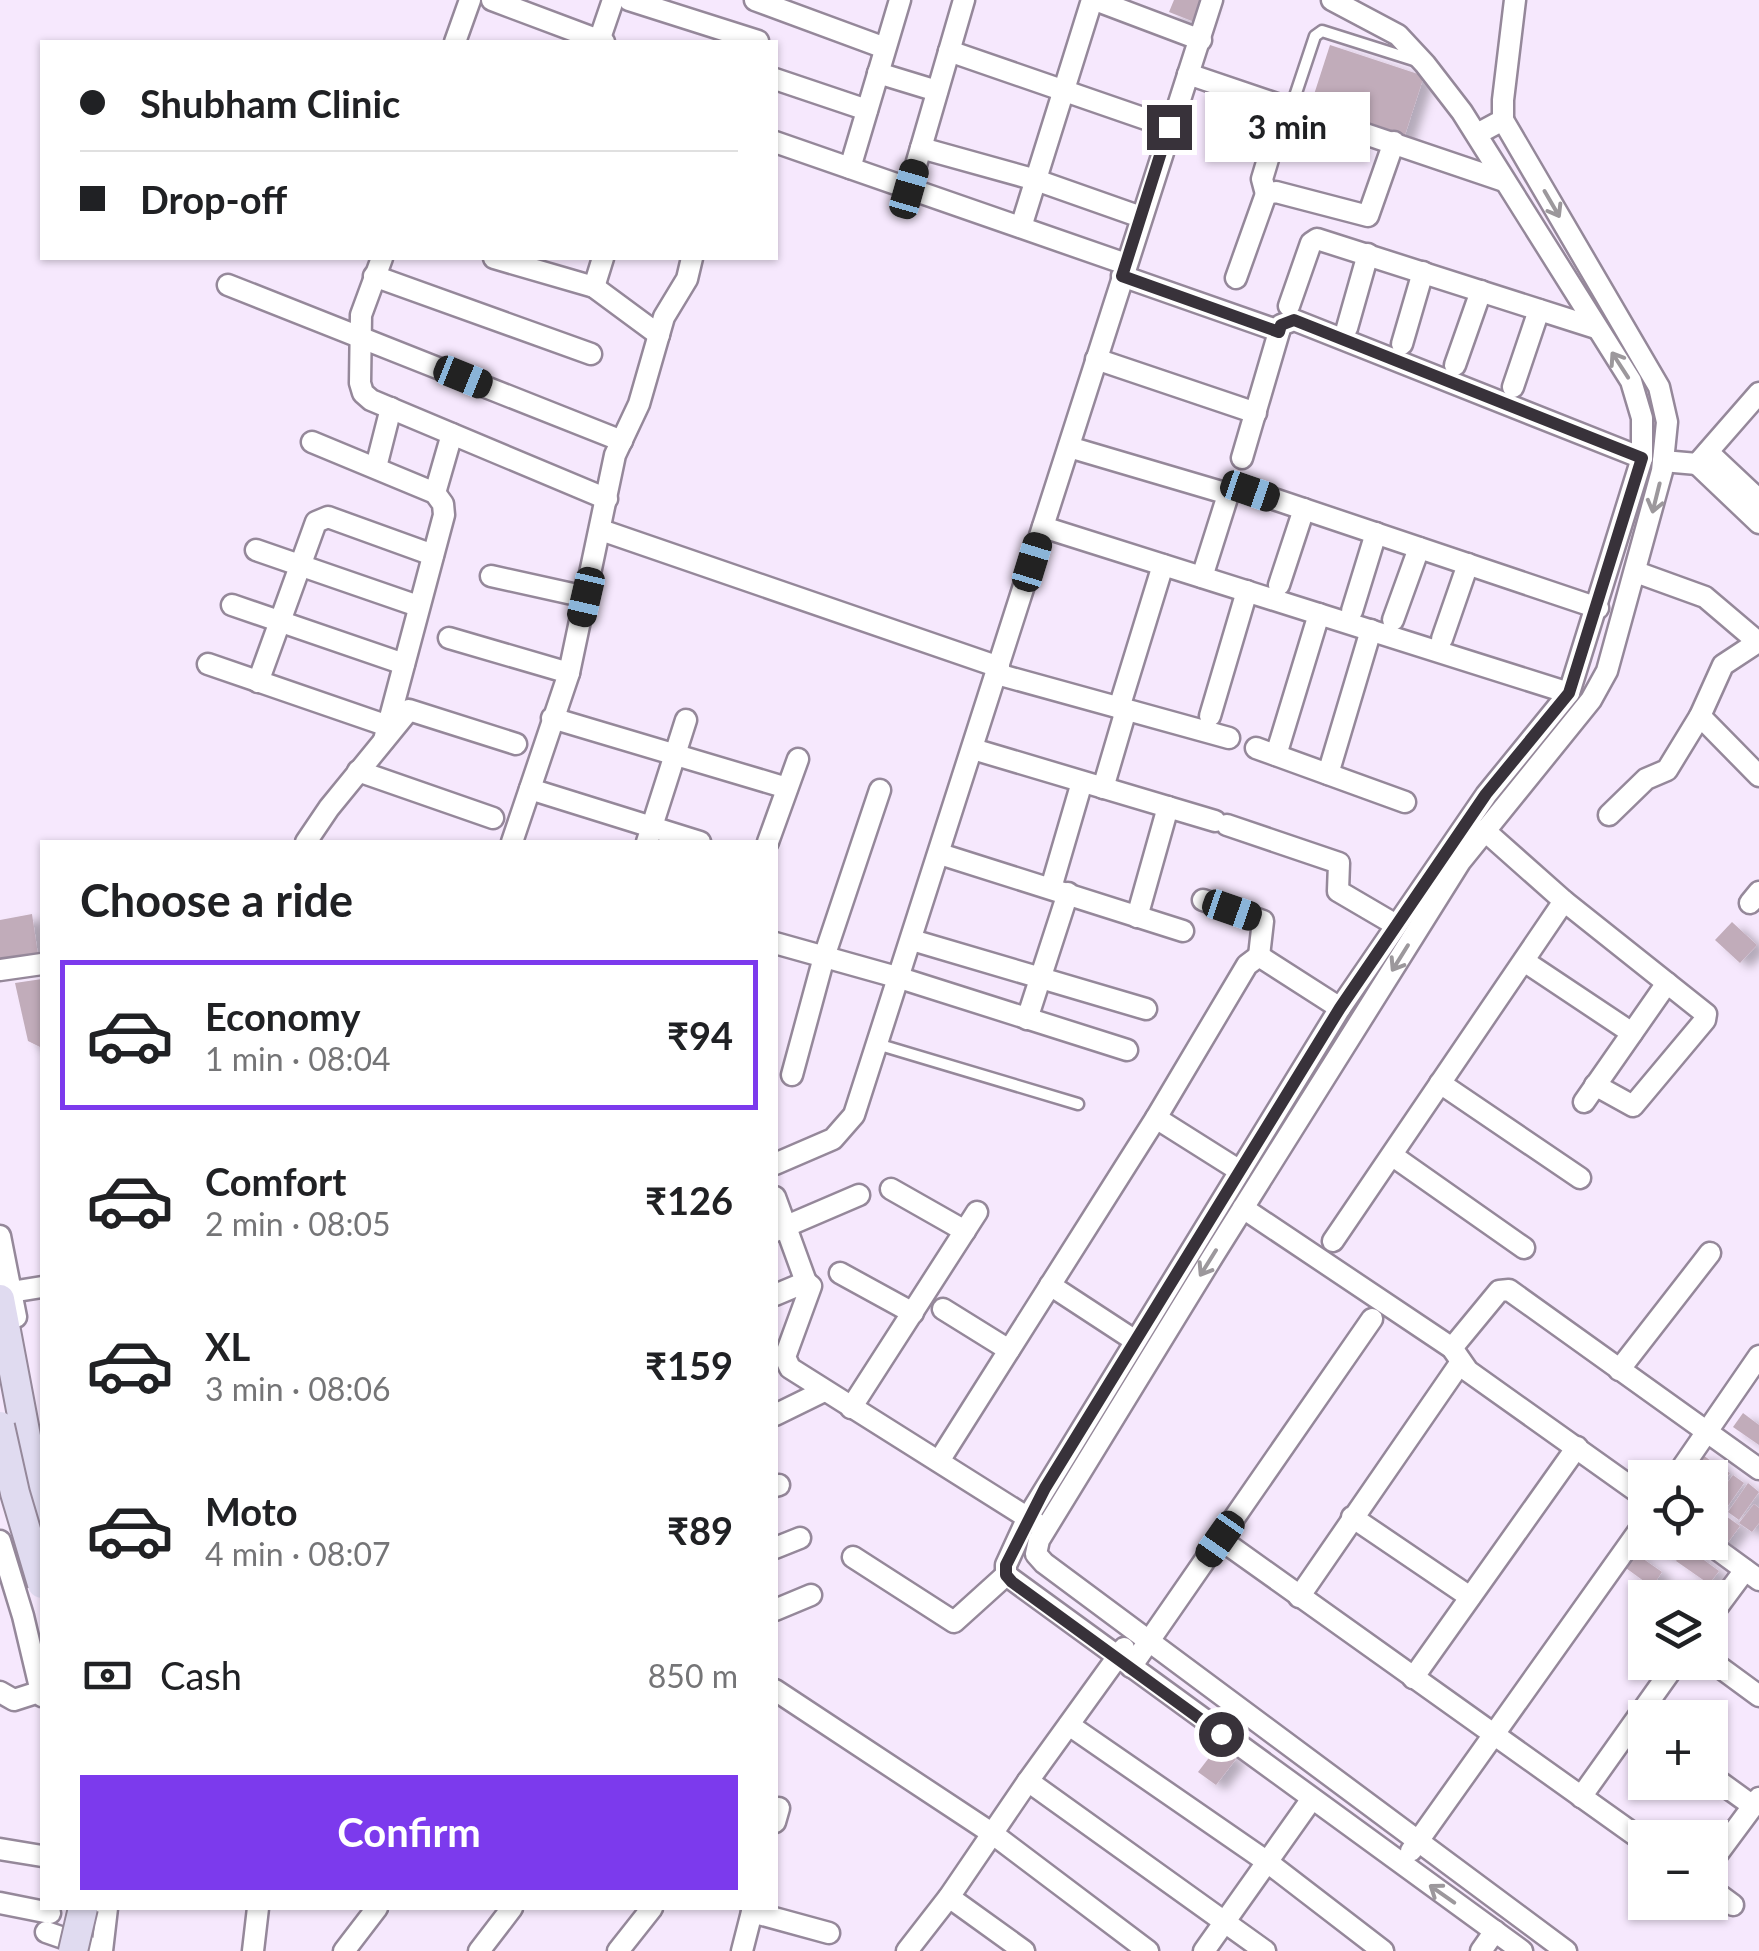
<!DOCTYPE html>
<meta charset="utf-8">
<style>
body{margin:0;font-family:Lato,sans-serif;background:#f6f6f6;color:#202124;height:100vh;display:flex;flex-direction:column;font-size:38px;white-space:nowrap}
*{box-sizing:border-box;margin:0}
p{font-size:32px;color:#757577}
.icon{flex:none;width:55px;height:55px;fill:none;stroke:currentColor;stroke-width:2;stroke-linecap:round;stroke-linejoin:round}
.map{position:relative;flex:1;overflow:hidden}
.panel{position:absolute;left:40px;top:840px;width:738px;height:1070px;display:flex;flex-direction:column;background:#fff;border-radius:0px;box-shadow:0 2px 8px #0004}
.panel>*{flex:none}
.banner{position:absolute;left:40px;top:40px;width:738px;height:220px;border-radius:0px;box-shadow:0 2px 8px #0004;display:grid;align-content:center;height:220px;padding:0 40px;background:#fff}
.controls{position:absolute;left:1628px;top:1460px;display:grid;gap:20px}
.controls a{display:grid;place-items:center;width:100px;height:100px;border-radius:0px;background:#fff;box-shadow:0 2px 8px #0004;font-size:50px}
.end{position:absolute;width:45px;height:45px;margin:-22px;border:12px solid #38323a;background:#fff;box-shadow:0 0 0 5px #fff}
.from{border-radius:50%}
.bubble{position:absolute;height:70px;border-radius:0px;background:#fff;box-shadow:0 2px 8px #0004;font-size:32px;font-weight:700;line-height:70px;text-align:center}
.car{position:absolute;width:30px;height:60px;margin:-30px -15px;border-radius:12px;box-shadow:0 0 8px 2px #0007;background:linear-gradient(#222 24%,#8ab4d8 0 40%,#222 0 76%,#8ab4d8 0 86%,#222 0)}
.banner b{display:flex;align-items:center;gap:35px;height:95px;font-size:38px}
.banner b+b{border-top:2px solid #e0e0e0}
.banner i{width:25px;height:25px;background:#202124}
ul{padding:0;list-style:none}
li{display:flex;align-items:center;gap:30px;height:150px;margin:0 20px 15px;padding:0 20px;border:5px solid transparent;border-radius:0px}
li div{flex:1}
li b{display:block;font-size:38px}
li em{font-style:normal;font-weight:700}
li.selected{border-color:#7c3aed}
li>.icon{width:90px;height:90px;stroke-width:1.5}
h2{padding:0 40px;font-size:45px;line-height:120px}
.pay{display:flex;align-items:center;gap:25px;height:110px;padding:0 40px;font-size:38px}
.pay p{margin-inline-start:auto}
.button{display:flex;gap:20px;margin-top:auto;padding:20px 40px}
.button a{flex:1;height:115px;border-radius:0px;background:#7c3aed;color:#fff;font-size:40px;font-weight:700;line-height:115px;text-align:center}
.map>svg:first-child{display:block}
.building{fill:#c1acba;filter:url(#shadow)}
.lines{fill:none;stroke-linecap:round;stroke-linejoin:round}
.service-casing{stroke:#95889a;stroke-width:15}
.minor-casing{stroke:#95889a;stroke-width:25}
.secondary-casing{stroke:#95889a;stroke-width:32}
.service{stroke:#fff;stroke-width:10}
.minor{stroke:#fff;stroke-width:20}
.secondary{stroke:#e0dbf0;stroke-width:28}
.secondary-bridge-casing{stroke:#95889a;stroke-width:32;stroke-linecap:butt}
.secondary-bridge{stroke:#e0dbf0;stroke-width:28}
.oneway{stroke:#9c989c}
.route{stroke:#38323a;stroke-width:12}
</style>
<div class="map">
<svg width="1759" height="1951" viewBox="0 0 1759 1951">
<defs>
<filter id="shadow"><feDropShadow dx="10" dy="5.5" stdDeviation="5" flood-color="#0004"/></filter>
</defs>
<rect width="100%" height="100%" fill="#f6e8fd"/>
<g class="building">
<polygon points="1174,0 1206,0 1197,23 1169,12"/>
<polygon points="1330,45 1424,76 1403,141 1309,110"/>
<polygon points="32,914 38,955 0,961 0,920"/>
<polygon points="1732,922 1757,945 1740,963 1715,940"/>
<polygon points="42,979 42,1048 28,1041 15,983"/>
<polygon points="1743,1413 1759,1425 1759,1445 1733,1427"/>
<polygon points="1700,1453 1714,1463 1704,1478 1682,1478"/>
<polygon points="1716,1464 1730,1473 1710,1502 1710,1478 1707,1478"/>
<polygon points="1733,1475 1744,1483 1725,1510 1713,1502"/>
<polygon points="1748,1483 1759,1492 1739,1520 1728,1512"/>
<polygon points="1754,1504 1759,1508 1759,1523 1752,1532 1739,1523"/>
<polygon points="1723,1514 1740,1526 1723,1549 1710,1540 1710,1532"/>
<polygon points="1651,1542 1683,1542 1673,1557"/>
<polygon points="1686,1547 1719,1571 1709,1584 1676,1561"/>
<polygon points="1629,1549 1662,1572 1652,1587 1619,1563"/>
<polygon points="1218,1746 1236,1759 1216,1785 1198,1772"/>
</g>
<g class="lines">
<g class="service-casing">
<g id="service">
<polyline points="1291,108 1315,36 1322,31 1417,61"/>
<polyline points="877,1044 1078,1104"/>
</g>
</g>
<g class="minor-casing">
<g id="minor">
<polyline points="492,0 604,42"/>
<polyline points="629,0 758,41"/>
<polyline points="755,0 885,48"/>
<polyline points="1095,0 1201,40"/>
<polyline points="1332,0 1398,35 1425,64 1462,112 1631,381 1642,418 1642,458 1569,693 1486,795 1340,1008 1028,1517 1006,1565 1006,1575 1522,1951"/>
<polyline points="599,41 613,0"/>
<polyline points="455,42 470,0"/>
<polyline points="949,51 1169,127"/>
<polyline points="878,73 937,91"/>
<polyline points="1188,74 1504,181"/>
<polyline points="775,79 867,110"/>
<polyline points="1503,120 1659,387 1667,422 1662,471 1607,671 1591,700 1460,862 1213,1256 1039,1540 1036,1554 1044,1563 1566,1951"/>
<polyline points="1477,134 1503,120 1503,100 1515,0"/>
<polyline points="775,142 1126,264"/>
<polyline points="921,148 1036,180 1141,217"/>
<polyline points="850,168 900,0"/>
<polyline points="909,189 964,0"/>
<polyline points="1266,194 1262,179 1284,106"/>
<polyline points="1021,227 1092,0"/>
<polyline points="382,258 361,315 360,383 363,393 371,400 607,499"/>
<polyline points="494,258 594,287 659,335"/>
<polyline points="374,276 591,354"/>
<polyline points="1122,276 1279,331"/>
<polyline points="1236,278 1266,194 1276,192 1368,216 1394,142"/>
<polyline points="228,285 622,441"/>
<polyline points="594,287 603,258"/>
<polyline points="1289,306 1311,243 1317,239 1596,328"/>
<polyline points="1347,328 1368,254"/>
<polyline points="1402,344 1423,272"/>
<polyline points="1096,359 1256,413"/>
<polyline points="1455,365 1481,291"/>
<polyline points="1513,387 1539,310"/>
<polyline points="312,442 435,493 443,504 444,515 384,740"/>
<polyline points="1069,447 1225,493 1227,498 1202,577"/>
<polyline points="1708,452 1759,500"/>
<polyline points="1242,458 1281,325 1294,320 1642,458"/>
<polyline points="1663,461 1697,464 1759,393"/>
<polyline points="1697,464 1759,523"/>
<polyline points="376,467 391,408"/>
<polyline points="1250,491 1598,608"/>
<polyline points="435,493 452,434"/>
<polyline points="1043,527 1569,693"/>
<polyline points="601,530 999,667"/>
<polyline points="256,550 418,606"/>
<polyline points="1636,572 1705,597 1759,643"/>
<polyline points="491,576 586,597"/>
<polyline points="1279,585 1304,509"/>
<polyline points="232,605 404,664"/>
<polyline points="1352,611 1376,533"/>
<polyline points="1393,620 1419,548"/>
<polyline points="449,638 569,673"/>
<polyline points="1442,639 1468,564"/>
<polyline points="208,664 388,726"/>
<polyline points="997,674 1229,738"/>
<polyline points="258,682 316,522 328,517 433,555"/>
<polyline points="1119,708 1163,565"/>
<polyline points="1210,716 1247,591"/>
<polyline points="1700,716 1759,776"/>
<polyline points="552,718 787,788"/>
<polyline points="1256,748 1405,802"/>
<polyline points="973,749 1215,821"/>
<polyline points="1276,755 1319,614"/>
<polyline points="358,771 493,818"/>
<polyline points="1328,774 1371,630"/>
<polyline points="1103,788 1126,710"/>
<polyline points="530,789 700,842"/>
<polyline points="1609,815 1646,779 1667,770 1700,716 1723,665 1758,642"/>
<polyline points="1227,825 1339,863 1338,891 1396,925"/>
<polyline points="1484,830 1564,901 1706,1014 1705,1020 1633,1106 1595,1085"/>
<polyline points="306,842 329,808 409,710 516,744"/>
<polyline points="512,842 569,673 615,455 639,404 664,317 687,279 692,258"/>
<polyline points="647,842 686,720"/>
<polyline points="768,842 798,759"/>
<polyline points="940,854 1183,931"/>
<polyline points="1051,888 1082,782"/>
<polyline points="1203,900 1263,921 1259,956"/>
<polyline points="1750,903 1759,892"/>
<polyline points="1137,917 1168,807"/>
<polyline points="912,940 1146,1009"/>
<polyline points="775,943 900,978 1127,1050"/>
<polyline points="1524,961 1632,1033"/>
<polyline points="0,970 42,964"/>
<polyline points="1027,1019 1068,893"/>
<polyline points="792,1075 824,957 880,790"/>
<polyline points="1440,1083 1580,1178"/>
<polyline points="1584,1102 1667,983"/>
<polyline points="1156,1118 1240,1171"/>
<polyline points="1393,1156 1524,1248"/>
<polyline points="775,1164 833,1139 854,1115 1212,0"/>
<polyline points="891,1189 965,1231"/>
<polyline points="775,1197 806,1282"/>
<polyline points="1243,1208 1452,1348 1468,1371 1645,1497"/>
<polyline points="775,1231 859,1195"/>
<polyline points="0,1236 16,1317"/>
<polyline points="1333,1241 1564,901"/>
<polyline points="840,1273 913,1313"/>
<polyline points="1050,1285 1134,1340"/>
<polyline points="11,1292 42,1287"/>
<polyline points="775,1295 806,1282 811,1286 785,1357 790,1368 1036,1523"/>
<polyline points="943,1309 1009,1350"/>
<polyline points="1452,1348 1499,1291 1509,1290 1759,1469"/>
<polyline points="1619,1370 1710,1253"/>
<polyline points="851,1408 977,1212"/>
<polyline points="775,1415 824,1391"/>
<polyline points="939,1461 1156,1118 1247,965 1259,956 1340,1008"/>
<polyline points="1675,1478 1759,1356"/>
<polyline points="775,1486 779,1485"/>
<polyline points="1352,1517 1470,1597"/>
<polyline points="1220,1539 1645,1842"/>
<polyline points="0,1541 23,1616 42,1696"/>
<polyline points="1707,1542 1759,1580"/>
<polyline points="775,1548 800,1538"/>
<polyline points="853,1557 954,1622 1006,1575"/>
<polyline points="1299,1597 1461,1362"/>
<polyline points="775,1610 811,1595"/>
<polyline points="1710,1617 1745,1570"/>
<polyline points="1710,1660 1759,1696"/>
<polyline points="1131,1667 1372,1319"/>
<polyline points="1413,1678 1577,1447"/>
<polyline points="775,1690 993,1834 1148,1951"/>
<polyline points="0,1692 14,1700 42,1691"/>
<polyline points="1069,1725 1266,1861 1383,1951"/>
<polyline points="1710,1775 1753,1806"/>
<polyline points="1028,1781 1265,1951"/>
<polyline points="1581,1797 1677,1662"/>
<polyline points="775,1822 779,1808"/>
<polyline points="0,1849 42,1856"/>
<polyline points="1411,1851 1645,1522"/>
<polyline points="1710,1864 1759,1798"/>
<polyline points="1710,1888 1733,1905"/>
<polyline points="949,1897 1024,1951"/>
<polyline points="0,1903 50,1913"/>
<polyline points="752,1912 829,1933"/>
<polyline points="46,1932 101,1951"/>
<polyline points="102,1951 107,1908"/>
<polyline points="253,1951 258,1908"/>
<polyline points="344,1951 377,1908"/>
<polyline points="479,1951 512,1908"/>
<polyline points="618,1951 652,1908"/>
<polyline points="742,1951 753,1908"/>
<polyline points="907,1951 949,1897 1028,1781 1124,1648"/>
<polyline points="1204,1951 1311,1800"/>
<polyline points="1481,1951 1495,1931"/>
</g>
</g>
<g class="secondary-casing">
<polyline id="secondary" points="0,1299 42,1521"/>
</g>
<use href="#service" class="service"/>
<use href="#minor" class="minor"/>
<use href="#secondary" class="secondary"/>
<g class="secondary-bridge-casing">
<g id="secondary-bridge">
<polyline points="0,1426 15,1493 42,1584"/>
<polyline points="73,1951 83,1908"/>
</g>
</g>
<use href="#secondary-bridge" class="secondary-bridge"/>
</g>
<defs><path id="oneway-shaft" d="M-6 0H5M1.5-3L5.5 0L1.5 3" fill="none" stroke-width="1.6" stroke-linecap="round" stroke-linejoin="round" transform="scale(2.5)"/></defs>
<g class="oneway">
<use href="#oneway-shaft" transform="translate(1552 204) rotate(60)"/>
<use href="#oneway-shaft" transform="translate(1620 365) rotate(-123)"/>
<use href="#oneway-shaft" transform="translate(1656 498) rotate(104)"/>
<use href="#oneway-shaft" transform="translate(1400 958) rotate(122)"/>
<use href="#oneway-shaft" transform="translate(1208 1263) rotate(122)"/>
<use href="#oneway-shaft" transform="translate(1442 1894) rotate(-145)"/>
</g>
<g class="lines">
<polyline class="route" points="1169,127 1122,276 1279,332 1281,325 1294,320 1642,458 1569,693 1486,794 1340,1008 1045,1488 1006,1565 1006,1575 1012,1582 1221,1734"/>
</g>
</svg>
<div class="controls">
<a><svg class="icon" aria-label="locate" viewBox="0 0 24 24"><circle cx="12" cy="12" r="6"/><path d="M12 2v4M12 18v4M2 12h4M18 12h4"/></svg></a>
<a><svg class="icon" aria-label="layers" viewBox="0 0 24 24"><path d="M12 4l9 5-9 5-9-5zM3 14l9 5 9-5"/></svg></a>
<a>+</a>
<a>−</a>
</div>
<i class="end from" style="left:1221px;top:1734px"></i>
<i class="end" style="left:1169px;top:127px"></i>
<div class="bubble" style="left:1205px;top:92px;width:165px">3 min</div>
<i class="car" style="left:909px;top:189px;rotate:16deg"></i>
<i class="car" style="left:463px;top:377px;rotate:112deg"></i>
<i class="car" style="left:1250px;top:491px;rotate:109deg"></i>
<i class="car" style="left:1032px;top:562px;rotate:17deg"></i>
<i class="car" style="left:586px;top:597px;rotate:193deg"></i>
<i class="car" style="left:1232px;top:910px;rotate:109deg"></i>
<i class="car" style="left:1220px;top:1539px;rotate:215deg"></i>
<div class="banner">
<b><i class="from"></i>Shubham Clinic</b>
<b><i></i>Drop-off</b>
</div>
<section class="panel">
<h2>Choose a ride</h2>
<ul>
<li class="selected"><svg class="icon" aria-label="car" viewBox="0 0 24 24"><path d="M5 17H2v-5l4-1 3-4h7l3 4 3 1v5h-3M9 17h6M6 11h13"/><circle cx="7" cy="17" r="2"/><circle cx="17" cy="17" r="2"/></svg><div><b>Economy</b><p>1 min · 08:04</p></div><em>₹94</em></li>
<li><svg class="icon" aria-label="car" viewBox="0 0 24 24"><path d="M5 17H2v-5l4-1 3-4h7l3 4 3 1v5h-3M9 17h6M6 11h13"/><circle cx="7" cy="17" r="2"/><circle cx="17" cy="17" r="2"/></svg><div><b>Comfort</b><p>2 min · 08:05</p></div><em>₹126</em></li>
<li><svg class="icon" aria-label="car" viewBox="0 0 24 24"><path d="M5 17H2v-5l4-1 3-4h7l3 4 3 1v5h-3M9 17h6M6 11h13"/><circle cx="7" cy="17" r="2"/><circle cx="17" cy="17" r="2"/></svg><div><b>XL</b><p>3 min · 08:06</p></div><em>₹159</em></li>
<li><svg class="icon" aria-label="car" viewBox="0 0 24 24"><path d="M5 17H2v-5l4-1 3-4h7l3 4 3 1v5h-3M9 17h6M6 11h13"/><circle cx="7" cy="17" r="2"/><circle cx="17" cy="17" r="2"/></svg><div><b>Moto</b><p>4 min · 08:07</p></div><em>₹89</em></li>
</ul>
<div class="pay"><svg class="icon" aria-label="cash" viewBox="0 0 24 24"><path d="M3 7h18v10H3z"/><circle cx="12" cy="12" r="2"/></svg>Cash<p>850 m</p></div>
<div class="button"><a>Confirm</a></div>
</section>
</div>
